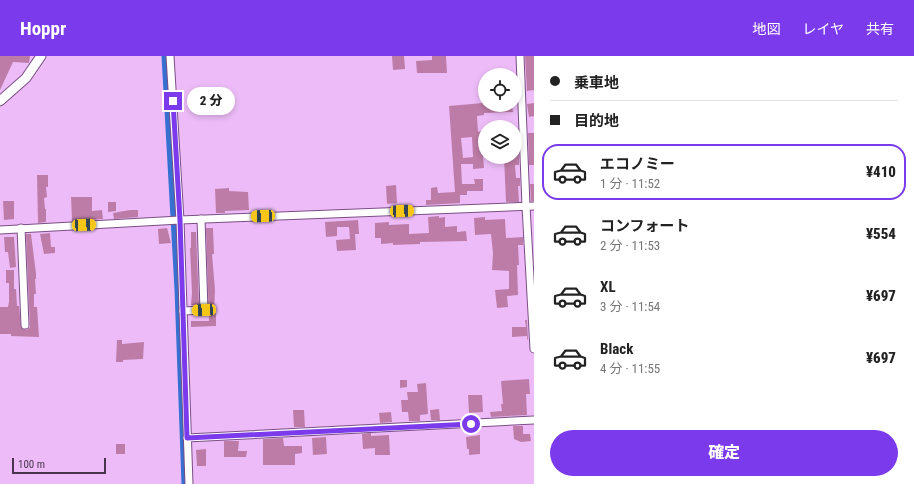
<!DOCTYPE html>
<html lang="ja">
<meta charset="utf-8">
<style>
body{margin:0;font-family:"Roboto Condensed","Noto Sans JP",sans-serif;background:#f6f6f6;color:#222;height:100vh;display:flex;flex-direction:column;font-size:15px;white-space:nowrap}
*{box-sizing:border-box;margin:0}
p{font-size:13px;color:#767676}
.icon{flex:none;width:22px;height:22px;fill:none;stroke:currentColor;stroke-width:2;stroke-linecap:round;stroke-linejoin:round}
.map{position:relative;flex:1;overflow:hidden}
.panel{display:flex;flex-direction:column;background:#fff;width:380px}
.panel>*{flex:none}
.guide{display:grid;align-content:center;height:88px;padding:0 16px;background:#fff}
.controls{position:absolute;left:478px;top:12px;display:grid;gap:8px}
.controls a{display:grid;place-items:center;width:44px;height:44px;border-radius:50%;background:#fff;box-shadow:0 2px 6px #0003;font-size:20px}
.scale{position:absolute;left:12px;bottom:10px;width:94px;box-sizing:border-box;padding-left:4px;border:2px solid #48344d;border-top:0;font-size:11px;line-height:14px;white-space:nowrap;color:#48344d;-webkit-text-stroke:3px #edbcf8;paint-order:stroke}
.end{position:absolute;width:18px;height:18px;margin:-9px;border:5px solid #7c3aed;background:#fff;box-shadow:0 0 0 2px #fff}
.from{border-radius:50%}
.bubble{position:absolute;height:28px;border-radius:14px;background:#fff;box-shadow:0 2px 6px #0003;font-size:13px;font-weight:800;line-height:28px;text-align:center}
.car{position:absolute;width:12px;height:24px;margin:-12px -6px;border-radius:5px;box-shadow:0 0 3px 1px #0007;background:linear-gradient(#f5c518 24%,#345 0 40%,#f5c518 0 76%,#345 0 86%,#f5c518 0)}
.guide b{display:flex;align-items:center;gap:14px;height:38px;font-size:15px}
.guide b+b{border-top:1px solid #e0e0e0}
.guide i{width:10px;height:10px;background:#222}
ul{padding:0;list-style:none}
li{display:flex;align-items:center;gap:12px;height:56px;margin:0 8px 6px;padding:0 8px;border:2px solid transparent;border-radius:16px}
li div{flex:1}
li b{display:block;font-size:15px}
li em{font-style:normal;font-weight:800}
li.selected{border-color:#7c3aed}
li>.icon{width:36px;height:36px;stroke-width:1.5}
.primary-button{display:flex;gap:8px;margin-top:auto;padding:8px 16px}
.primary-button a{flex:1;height:46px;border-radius:24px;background:#7c3aed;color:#fff;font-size:16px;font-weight:800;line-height:46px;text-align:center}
header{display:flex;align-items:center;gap:24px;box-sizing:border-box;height:56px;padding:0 20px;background:#7c3aed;color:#fff}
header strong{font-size:19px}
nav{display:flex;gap:22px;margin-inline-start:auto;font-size:14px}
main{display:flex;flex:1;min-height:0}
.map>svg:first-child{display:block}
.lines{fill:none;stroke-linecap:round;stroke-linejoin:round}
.canal{stroke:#3670d0;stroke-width:7}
.building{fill:#bd7ca7;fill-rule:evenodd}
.minor-casing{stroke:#7a4e84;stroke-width:9}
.major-casing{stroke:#7a4e84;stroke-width:11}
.minor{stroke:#fff;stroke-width:7}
.major{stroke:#fff;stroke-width:9}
.route{stroke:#7c3aed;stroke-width:5}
</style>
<header>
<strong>Hoppr</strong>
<nav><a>地図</a><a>レイヤ</a><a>共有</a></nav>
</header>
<main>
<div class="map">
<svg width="534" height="428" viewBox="0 0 534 428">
<rect width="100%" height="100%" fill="#edbcf8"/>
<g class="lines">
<polyline class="canal" points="165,0 178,233 185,428"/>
</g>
<g class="building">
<polygon points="0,0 30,0 29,7 13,6 0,34"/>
<polygon points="392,0 404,0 405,13 393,14"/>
<polygon points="432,0 446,0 447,17 417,17 416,5 432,4"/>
<polygon points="525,0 534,0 534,34 527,35"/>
<path d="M483 47V49H512L513 56 484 57V59L477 60 478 76 481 75 484 112 473 113V108H461L462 128H475L474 123H483V135H467V139H460V147L426 149V144H431V132L437 131 438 137 455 136 449 50ZM472 81 473 101 463 102 461 82Z"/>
<polygon points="534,47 534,60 529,61 527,48"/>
<polygon points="528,77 534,77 534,109 529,109"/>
<polygon points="515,98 519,98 519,109 515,109 516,122 520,122 520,130 518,130 519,146 506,146 504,101 515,101"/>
<polygon points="37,119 48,119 48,131 46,131 47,141 44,142 45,153 46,153 46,166 38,167"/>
<polygon points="530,128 534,128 534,145 531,145"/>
<polygon points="396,129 397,147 387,148 386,130"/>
<polygon points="229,132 229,135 248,136 249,154 225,155 225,157 216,157 215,133"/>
<polygon points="71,141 92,141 92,155 102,154 103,163 72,165"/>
<polygon points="3,145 14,145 14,163 4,164"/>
<polygon points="108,146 116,146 116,155 108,156"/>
<polygon points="130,154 138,154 138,161 114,163 113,157"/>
<polygon points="439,160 439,162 445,161 445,171 457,170 457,176 466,175 467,185 420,186 420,188 393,189 393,187 381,188 381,182 375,182 375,167 389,166 389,169 409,168 409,178 429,177 428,161"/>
<polygon points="485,161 485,164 505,163 506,182 523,181 523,189 518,189 519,209 517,209 518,239 507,240 508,251 497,252 495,234 509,233 509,215 492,214 493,197 491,178 475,179 474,162"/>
<polygon points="358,164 359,178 355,178 356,194 337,195 336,184 350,183 349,171 337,171 337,180 326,181 325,166"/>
<polygon points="167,172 171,187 159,188 158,173"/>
<polygon points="206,172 213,172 214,198 212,198 215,234 214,257 216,257 216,270 191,271 191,265 209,265"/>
<polygon points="191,176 196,176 199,249 191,249 192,237 190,192 191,192"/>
<polygon points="50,177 51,191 55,191 55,197 44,198 40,178"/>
<polygon points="26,178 31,178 36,218 36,223 35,223 36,238 34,238 34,251 37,251 39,281 11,280 11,278 0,278 0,251 8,251 9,246 9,227 6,227 6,214 14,214 14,233 16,233 17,250 19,250 21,271 26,274 30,271"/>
<polygon points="4,181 14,181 16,211 10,212 8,196 5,196"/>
<polygon points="525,264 527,264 528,283 527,284 527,280 512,281 512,271 526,271"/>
<polygon points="117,284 122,284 122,288 144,286 143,303 123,304 123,306 116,306"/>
<polygon points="529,323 530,338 526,338 527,359 491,361 490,356 502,355 501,348 503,348 501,325"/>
<polygon points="400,324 407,324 407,331 400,332"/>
<polygon points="426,327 428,358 420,359 420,365 409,365 408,356 402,356 401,344 408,344 407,336 418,336 417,328"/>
<polygon points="468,339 482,339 483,356 469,357"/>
<polygon points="439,353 440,364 431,364 430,354"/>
<polygon points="293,354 304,354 305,371 294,371"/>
<polygon points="391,356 392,366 380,367 379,357"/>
<polygon points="513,370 523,370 523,378 530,378 531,385 521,386 514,383"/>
<polygon points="371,377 371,380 389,379 390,399 375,399 375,392 363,393 362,378"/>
<polygon points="480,379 480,398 469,399 469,393 467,393 466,381"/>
<polygon points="326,381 327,398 313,399 312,382"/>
<polygon points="283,382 284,390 302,390 302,397 295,398 295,409 263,409 263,383"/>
<polygon points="224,385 239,385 238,395 247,395 246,401 224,401"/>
<rect x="116" y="388" width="9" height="10"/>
<polygon points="206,393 206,410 197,410 196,394"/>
</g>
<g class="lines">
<g class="minor-casing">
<g id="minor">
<polyline points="170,0 180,164 189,428"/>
<polyline points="520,0 526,150 534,293"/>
<polyline points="21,172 25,269"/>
<polyline points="0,174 180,164 534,150"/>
<polyline points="183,255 204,254 201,163"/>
<polyline points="187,382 534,364"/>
</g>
</g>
<g class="major-casing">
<polyline id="major" points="0,45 26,22 41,0"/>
</g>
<use href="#minor" class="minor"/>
<use href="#major" class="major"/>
</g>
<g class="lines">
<polyline class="route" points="173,45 180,164 187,382 471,368"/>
</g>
</svg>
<div class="controls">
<a><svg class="icon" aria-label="locate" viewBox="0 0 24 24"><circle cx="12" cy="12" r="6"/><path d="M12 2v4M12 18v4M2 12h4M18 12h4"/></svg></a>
<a><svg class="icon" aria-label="layers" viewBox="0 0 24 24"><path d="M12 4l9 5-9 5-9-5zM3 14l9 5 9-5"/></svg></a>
</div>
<div class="scale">100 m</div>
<i class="end from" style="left:471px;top:368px"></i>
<i class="end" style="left:173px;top:45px"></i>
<div class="bubble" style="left:187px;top:31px;width:48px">2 分</div>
<i class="car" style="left:402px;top:155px;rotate:88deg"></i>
<i class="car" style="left:263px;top:160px;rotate:268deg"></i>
<i class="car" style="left:84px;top:169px;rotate:87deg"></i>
<i class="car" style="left:204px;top:254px;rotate:267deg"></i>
</div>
<section class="panel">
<div class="guide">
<b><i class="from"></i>乗車地</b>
<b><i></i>目的地</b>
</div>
<ul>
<li class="selected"><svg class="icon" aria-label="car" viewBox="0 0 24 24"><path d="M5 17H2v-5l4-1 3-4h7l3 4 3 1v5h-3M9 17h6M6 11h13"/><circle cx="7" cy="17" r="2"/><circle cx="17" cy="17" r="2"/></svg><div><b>エコノミー</b><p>1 分 · 11:52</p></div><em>¥410</em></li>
<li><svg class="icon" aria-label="car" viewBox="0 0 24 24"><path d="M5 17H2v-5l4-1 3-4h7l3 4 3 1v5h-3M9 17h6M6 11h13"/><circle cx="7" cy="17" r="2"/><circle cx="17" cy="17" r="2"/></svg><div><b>コンフォート</b><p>2 分 · 11:53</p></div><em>¥554</em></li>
<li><svg class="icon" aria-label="car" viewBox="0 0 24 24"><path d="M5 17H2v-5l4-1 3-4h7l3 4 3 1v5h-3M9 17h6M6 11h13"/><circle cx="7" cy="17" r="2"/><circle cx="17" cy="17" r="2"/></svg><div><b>XL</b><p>3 分 · 11:54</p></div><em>¥697</em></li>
<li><svg class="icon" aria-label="car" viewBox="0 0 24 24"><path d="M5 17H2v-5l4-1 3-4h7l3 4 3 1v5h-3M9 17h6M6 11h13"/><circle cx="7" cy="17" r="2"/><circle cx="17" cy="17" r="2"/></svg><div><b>Black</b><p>4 分 · 11:55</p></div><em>¥697</em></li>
</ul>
<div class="primary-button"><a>確定</a></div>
</section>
</main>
